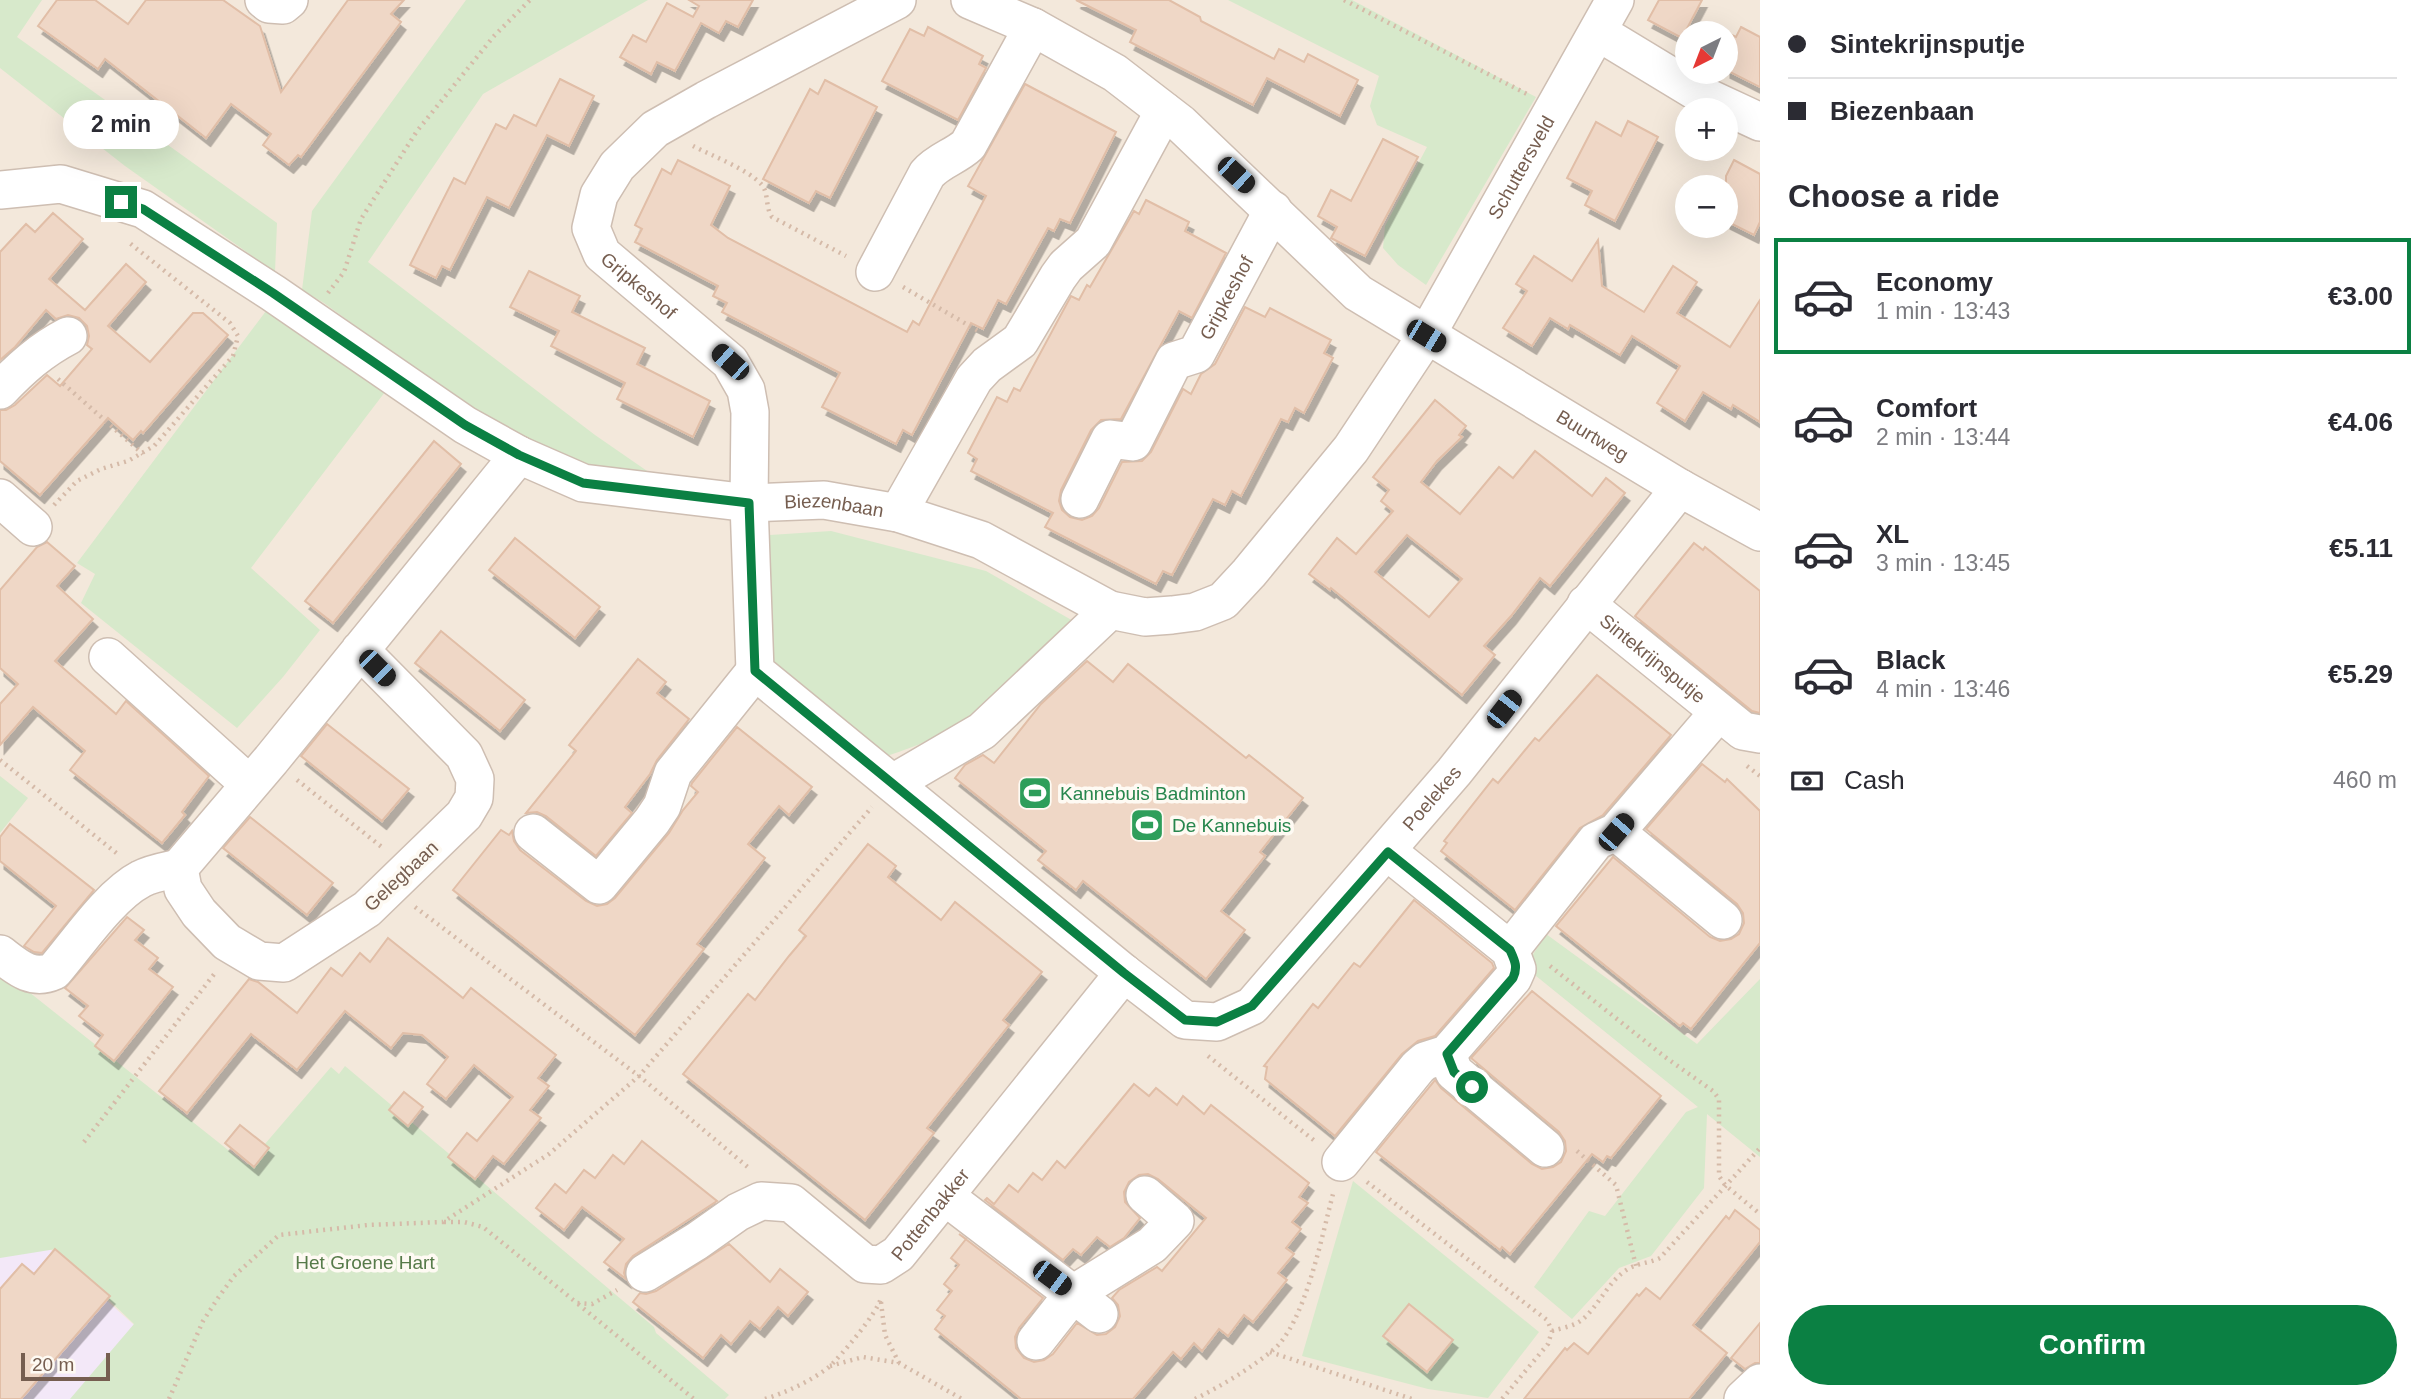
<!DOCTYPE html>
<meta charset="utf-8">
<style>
body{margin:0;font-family:Arial,sans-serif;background:#f2f2f3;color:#2b2b33;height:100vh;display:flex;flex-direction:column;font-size:26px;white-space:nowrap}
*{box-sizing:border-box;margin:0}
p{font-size:23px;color:#7c7c81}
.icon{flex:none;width:38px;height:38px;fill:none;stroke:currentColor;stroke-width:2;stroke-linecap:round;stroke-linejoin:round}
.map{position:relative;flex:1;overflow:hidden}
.side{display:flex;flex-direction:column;background:#fff;width:665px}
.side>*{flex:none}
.top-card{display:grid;align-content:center;height:154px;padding:0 28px;background:#fff}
.needle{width:46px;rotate:222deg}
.tools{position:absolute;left:1675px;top:21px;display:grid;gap:14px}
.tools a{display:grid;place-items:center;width:63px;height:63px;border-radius:50%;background:#fff;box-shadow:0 7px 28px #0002;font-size:35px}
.scale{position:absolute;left:21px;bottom:18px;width:89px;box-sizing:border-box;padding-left:7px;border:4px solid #765e50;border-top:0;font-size:19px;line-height:24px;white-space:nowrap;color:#765e50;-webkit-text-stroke:5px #fefaf3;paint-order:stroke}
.end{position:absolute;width:32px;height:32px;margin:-16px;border:9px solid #0b8043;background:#fff;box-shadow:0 0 0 4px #fff}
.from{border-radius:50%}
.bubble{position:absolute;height:49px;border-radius:24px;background:#fff;box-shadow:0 7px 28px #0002;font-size:23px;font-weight:700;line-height:49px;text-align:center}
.car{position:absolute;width:21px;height:42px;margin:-21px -10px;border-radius:9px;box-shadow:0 0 5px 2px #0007;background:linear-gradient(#222 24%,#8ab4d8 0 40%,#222 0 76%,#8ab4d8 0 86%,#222 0)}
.top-card b{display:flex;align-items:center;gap:24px;height:66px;font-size:26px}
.top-card b+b{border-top:2px solid #e1e1e2}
.top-card i{width:18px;height:18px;background:#2b2b33}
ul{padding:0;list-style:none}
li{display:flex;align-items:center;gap:21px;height:116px;margin:0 14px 10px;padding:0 14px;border:4px solid transparent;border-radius:0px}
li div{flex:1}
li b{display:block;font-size:26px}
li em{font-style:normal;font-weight:700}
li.current{border-color:#0b8043}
li>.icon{width:63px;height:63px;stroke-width:1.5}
h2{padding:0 28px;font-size:32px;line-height:84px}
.pay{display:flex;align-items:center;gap:18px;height:77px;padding:0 28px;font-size:26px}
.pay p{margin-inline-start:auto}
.primary-button{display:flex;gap:14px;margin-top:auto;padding:14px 28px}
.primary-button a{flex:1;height:80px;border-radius:42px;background:#0b8043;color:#fff;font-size:28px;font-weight:700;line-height:80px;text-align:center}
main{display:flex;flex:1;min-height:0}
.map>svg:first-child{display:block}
.residential{fill:#f3e8db;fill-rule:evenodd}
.education{fill:#f3e8f8}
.green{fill:#d7e9cb}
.building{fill:#efd7c6;stroke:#e1bea7;stroke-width:2;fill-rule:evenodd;filter:url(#shadow)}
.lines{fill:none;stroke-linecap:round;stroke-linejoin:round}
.minor-casing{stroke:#cebeb2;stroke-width:40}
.path{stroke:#d5baa8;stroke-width:4.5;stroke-dasharray:2 5;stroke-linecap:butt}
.minor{stroke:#fff;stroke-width:37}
.route{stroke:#0b8043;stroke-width:9}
.labels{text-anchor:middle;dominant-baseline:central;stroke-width:7;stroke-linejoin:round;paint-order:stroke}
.street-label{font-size:19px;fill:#765e50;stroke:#fefaf3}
.leisure-label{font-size:19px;fill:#27864d;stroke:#fefaf3;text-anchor:start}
.park-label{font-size:19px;fill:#567a49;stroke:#fefaf3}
</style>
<main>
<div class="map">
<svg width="1760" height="1399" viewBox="0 0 1760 1399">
<defs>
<filter id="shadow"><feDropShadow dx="4.5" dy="8" stdDeviation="0" flood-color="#0004"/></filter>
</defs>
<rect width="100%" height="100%" fill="#fcf6ec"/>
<path class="residential" d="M0 0H1760V1399H0ZM1687 33H1726V72H1687ZM1687 110H1726V149H1687ZM1687 187H1726V226H1687Z"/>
<polygon class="education" points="12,1211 58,1257 162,1350 160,1399 0,1399 0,1224"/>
<g class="green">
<polygon points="0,0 42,0 17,37 277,223 275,272 125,166 0,68"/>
<polygon points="466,0 648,0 483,94 368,262 595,435 650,473 596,467 543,451 497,429 324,303 302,290 312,211"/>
<polygon points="1228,0 1352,0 1536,97 1426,285 1398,265 1383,248 1385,226 1427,147 1377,125 1370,106 1379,76"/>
<polygon points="269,307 388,388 251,568 320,630 283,677 237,728 81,603 95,574 77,563"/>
<path d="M831 531 986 571 1075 622C1037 657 999 698 955 726 931 741 906 750 880 758L782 680 762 647 756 603 770 535Z"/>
<polygon points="0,776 28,798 0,833"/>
<polygon points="1546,934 1697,1044 1760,979 1760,1157 1707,1114 1704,1188 1651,1256 1619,1268 1572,1319 1534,1287 1589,1211 1605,1216 1686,1112 1698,1107 1525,967"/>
<polygon points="0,969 247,1165 331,1067 339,1074 345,1066 654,1327 656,1333 729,1395 725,1399 70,1399 134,1324 56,1249 0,1258"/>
<polygon points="1353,1181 1539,1332 1488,1398 1428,1389 1302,1356"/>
</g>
<g class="building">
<polygon points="57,0 95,0 128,24 146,0 223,0 260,26 281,92 348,0 404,0 391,14 401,22 301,157 298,155 289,165 263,145 271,134 231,104 206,138 105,59 98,69 38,26"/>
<polygon points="689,0 753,0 738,27 726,21 719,33 701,23 675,71 657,62 651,74 620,57 633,35 646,42 667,3 693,17 699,6"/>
<polygon points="1076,0 1169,0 1200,17 1201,21 1274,59 1279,49 1304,62 1308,54 1358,80 1340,116 1267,78 1253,105 1130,42 1136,30"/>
<polygon points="1659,0 1702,0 1682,38 1648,20"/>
<polygon points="928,27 983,56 979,64 986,68 958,120 882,81 910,29 924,36"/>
<polygon points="1741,27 1760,37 1760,87 1726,70 1726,32 1736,37"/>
<polygon points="560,79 594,96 569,146 547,135 509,208 487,197 450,270 442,266 436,278 410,265 454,178 465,184 496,124 506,129 514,115 536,126"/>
<polygon points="825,80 877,107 830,198 816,191 809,203 763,179 810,89 818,94"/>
<polygon points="1025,84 1116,132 1070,223 1060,219 1054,231 1048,228 1006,304 998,300 983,329 971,323 912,435 903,430 896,444 822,407 840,373 722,312 727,303 713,296 718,286 635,242 642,229 635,225 662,169 671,174 678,160 730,186 711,225 728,238 907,332 913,321 919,325 986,196 968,186"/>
<polygon points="1628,121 1658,137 1615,221 1585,205 1592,191 1567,178 1596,122 1621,136"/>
<polygon points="1383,139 1418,157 1365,256 1331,238 1337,227 1318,216 1331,190 1351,201"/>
<polygon points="1734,160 1760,174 1760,222 1754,235 1726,221 1726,176"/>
<polygon points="1146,200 1189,222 1185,231 1226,253 1192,318 1179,311 1121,419 1101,420 1091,430 1061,490 1059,501 1062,510 1070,517 1082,520 1092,516 1099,508 1122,462 1142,461 1151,452 1183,389 1191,394 1201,374 1215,364 1245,307 1265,317 1270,308 1331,340 1324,353 1333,358 1304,413 1295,408 1288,422 1281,419 1241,496 1232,491 1225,505 1213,499 1172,575 1163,571 1156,584 1045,527 1053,513 971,471 977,459 968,453 997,397 1007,402 1014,388 1020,391 1071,296 1079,300 1087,285 1090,287 1134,211 1139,214"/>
<polygon points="53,213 83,239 49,279 85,310 126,264 146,282 108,326 150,362 193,313 203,313 228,335 143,433 141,431 133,440 108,418 40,495 0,461 0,410 6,410 15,405 47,375 60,386 92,349 87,345 89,336 87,326 79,318 68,315 56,319 46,310 15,347 0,360 0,252 26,224 35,232"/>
<polygon points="1598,240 1602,286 1644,312 1673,266 1697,282 1677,313 1730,347 1760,300 1760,422 1733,405 1731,409 1703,392 1685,421 1657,403 1680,366 1632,336 1620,355 1570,325 1568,329 1550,318 1532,346 1503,328 1527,291 1516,284 1534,256 1572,281"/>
<polygon points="529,271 580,296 572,312 645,348 637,364 710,401 693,437 617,399 625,383 551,346 559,331 510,307"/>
<path d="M1435 400 1466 426 1459 435 1462 437 1437 461 1421 482 1460 514 1499 467 1513 478 1535 451 1592 496 1606 478 1625 493 1550 586 1540 578 1511 616 1484 646 1495 655 1462 695 1331 588 1330 590 1309 574 1337 538 1356 554 1393 511 1381 501 1389 490 1373 477ZM1407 535 1462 579 1429 617 1375 572Z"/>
<polygon points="434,441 461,464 333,623 305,601"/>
<polygon points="515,538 600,607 575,638 489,570"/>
<polygon points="47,542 75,566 57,586 93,619 55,661 116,714 126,701 209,776 182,812 185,815 162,843 70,770 85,751 33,707 0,745 0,704 18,684 0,668 0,590 37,547"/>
<polygon points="1694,543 1703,550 1705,547 1760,591 1760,713 1752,711 1635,616"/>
<polygon points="441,631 525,700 500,731 415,663"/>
<polygon points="638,659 666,682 657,693 689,719 657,760 650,774 625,807 632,813 596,856 546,816 537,812 526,813 576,751 569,745"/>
<polygon points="1087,661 1113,682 1128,664 1246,758 1249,755 1303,798 1260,852 1265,856 1221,911 1245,930 1206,979 1083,881 1076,890 1038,860 1046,851 955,778 965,765 983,755 994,763 1041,704"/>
<polygon points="1597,675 1671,735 1603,815 1580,828 1515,910 1441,851 1447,843 1444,841 1493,779 1498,783 1535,738 1539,741"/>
<polygon points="327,724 409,789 382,821 301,756"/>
<polygon points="737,727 812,787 789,815 779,806 748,844 765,858 697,944 704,949 635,1035 453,890 501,830 509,835 512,831 514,841 520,850 586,901 597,906 607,904 615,898 669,833 683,810 698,792 691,786 692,783"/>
<polygon points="1702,764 1725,782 1727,779 1760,811 1760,943 1691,1029 1683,1023 1680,1026 1556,926 1613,857 1710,937 1720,941 1731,939 1739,934 1744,923 1743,913 1737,904 1646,829"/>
<polygon points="250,817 333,883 307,915 223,848"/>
<polygon points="10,824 94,890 42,953 34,952 24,946 56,906 0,861 0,837"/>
<polygon points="868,844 896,866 888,877 941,920 955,902 1042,972 1003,1020 1009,1025 927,1128 934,1133 865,1220 683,1074 748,994 755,1000 789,956 806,936 799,930"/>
<polygon points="1414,900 1492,963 1494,968 1435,1036 1418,1041 1402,1054 1335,1136 1265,1079 1267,1067 1264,1066 1313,1004 1318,1008 1354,963 1360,967"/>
<polygon points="127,917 144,930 135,940 158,958 149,969 173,987 114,1061 95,1046 103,1035 79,1016 88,1006 65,988"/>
<polygon points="388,938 463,998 471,988 556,1055 538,1078 549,1086 530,1110 541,1118 504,1164 493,1156 475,1179 448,1157 467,1133 477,1141 513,1097 474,1065 446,1099 427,1084 448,1057 422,1035 403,1033 391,1048 345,1011 297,1070 251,1034 187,1113 159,1091 249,979 258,982 297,1013 331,968 342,976 360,953 370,962"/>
<polygon points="1532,991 1661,1096 1611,1158 1607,1156 1603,1162 1592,1154 1510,1254 1502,1247 1500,1250 1376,1152 1435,1080 1441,1088 1532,1164 1542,1169 1553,1167 1561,1162 1566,1151 1565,1141 1559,1132 1471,1058"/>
<polygon points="1134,1084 1149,1096 1156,1088 1177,1105 1183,1096 1204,1114 1211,1105 1309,1183 1299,1197 1308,1203 1292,1222 1301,1229 1286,1248 1294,1254 1278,1273 1287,1280 1253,1322 1244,1315 1228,1336 1219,1329 1202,1351 1194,1343 1181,1359 1173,1352 1133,1399 1021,1399 935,1329 945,1316 937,1310 952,1291 944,1284 959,1265 951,1258 966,1239 959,1234 1043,1298 1019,1328 1015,1337 1016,1348 1024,1358 1034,1362 1044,1360 1053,1354 1077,1323 1097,1335 1106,1334 1115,1327 1120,1316 1118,1305 1112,1298 1119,1290 1157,1267 1162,1271 1206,1218 1158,1179 1148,1174 1139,1175 1129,1182 1124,1192 1125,1202 1140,1218 1124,1238 1110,1247 1097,1237 1081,1255 1073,1249 1063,1260 985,1200 987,1198 994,1204 1009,1185 1018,1192 1033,1173 1042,1180 1057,1161 1065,1168"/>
<polygon points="404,1092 423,1107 408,1126 389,1110"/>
<polygon points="240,1125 269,1148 254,1167 225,1143"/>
<polygon points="642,1141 717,1201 633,1256 626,1264 624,1273 626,1279 604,1262 624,1239 582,1207 564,1230 536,1208 555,1184 566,1193 584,1170 595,1178 613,1155 624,1164"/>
<polygon points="1735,1210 1760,1230 1760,1242 1693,1325 1727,1353 1689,1399 1524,1399 1565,1348 1567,1350 1574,1343 1588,1354 1637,1294 1639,1296 1646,1288 1660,1299 1726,1216 1729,1219"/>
<polygon points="729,1244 770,1282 780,1269 808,1292 788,1316 778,1307 760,1329 750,1321 731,1344 721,1335 703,1358 633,1302 640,1293 646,1294 656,1291"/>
<polygon points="55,1249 110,1296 21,1399 0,1399 0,1289 22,1264 34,1274"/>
<polygon points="1409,1304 1453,1340 1427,1372 1383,1336"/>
<polygon points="1760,1323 1760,1363 1755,1363 1745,1369 1731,1358"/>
</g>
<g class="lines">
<g class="minor-casing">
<g id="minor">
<polyline points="264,0 269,4 283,5 289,0"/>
<path id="s1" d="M897 0 706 100 655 129 617 166 599 195 591 228 602 254 730 362 746 390 750 412 749 503 755 671 1124 973 1185 1020 1217 1022 1252 1006 1454 772 1680 488"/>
<path id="s2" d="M970 0 1033 27 1115 73 1180 123 1358 293 1680 488 1760 532"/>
<polyline points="1598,32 1702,95 1760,122"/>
<path id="s3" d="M0 190 61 184 143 209 273 293 465 425 519 455 583 483 749 503 824 500 898 513 981 540 1110 610 1145 617 1172 615 1195 612 1223 601 1249 573 1351 449 1426 336 1615 0"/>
<path d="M875 272 927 174C939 160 955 157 968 145L1033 27"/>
<path d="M0 390C21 368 41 350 68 336"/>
<polyline points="0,498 33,527"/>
<path id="s4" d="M1080 499 1110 439 1133 442 1174 361 1196 354 1273 210"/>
<polyline points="898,513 974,379 987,365 1020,341 1058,277 1066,266 1093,242 1164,111"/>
<path id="s5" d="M1586 604 1743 731 1760 734"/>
<polyline points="360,650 464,755 475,779 474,798 464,815 367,909 284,963 259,961 227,942 199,913 183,889 179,868 271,760 519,455"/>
<polyline points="108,657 249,784"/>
<polyline points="893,783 982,731 1110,610"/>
<polyline points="1616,832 1723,920"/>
<polyline points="533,833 599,885 652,821 662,806 673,773 755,671"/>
<polyline points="1510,950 1596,841 1616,832 1718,713"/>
<path d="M0 954C17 967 32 981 54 971 78 943 110 895 141 879 152 873 166 871 179 868"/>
<polyline points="1447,1054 1454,1072 1545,1148"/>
<polyline points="1341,1162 1418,1067 1425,1061 1447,1054 1513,978 1517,969 1510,950 1388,852"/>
<polyline points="946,1197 1073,1294 1152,1245 1175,1221 1145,1195"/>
<path id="s6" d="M645 1273 697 1241 738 1212 761 1201 791 1203 865 1264 881 1265 898 1254 1124 973"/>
<polyline points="1036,1341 1073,1294 1099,1314"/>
<polyline points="1743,1399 1760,1383"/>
</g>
</g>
<g class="path">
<polyline points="1344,0 1527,94"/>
<path d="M693 146C712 156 748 169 762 185 769 194 765 207 772 217L846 256"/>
<polyline points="903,287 980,332"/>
<polyline points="328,293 344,272 361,219 417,131 494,36 530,0"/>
<polyline points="58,379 143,454"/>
<polyline points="54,505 77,481 101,469 128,461 154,446 233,356 238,336 230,323 127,241"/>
<polyline points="0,760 120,856"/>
<polyline points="1747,766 1760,776"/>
<polyline points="297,780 383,848"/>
<polyline points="415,907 639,1076 750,1169"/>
<polyline points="1550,966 1665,1057 1713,1091 1719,1099 1719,1176 1725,1185 1760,1214"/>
<polyline points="1208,1056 1316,1142"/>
<polyline points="84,1142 215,973"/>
<polyline points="1577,1151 1616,1185 1636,1266"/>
<polyline points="1367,1182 1547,1320 1552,1331 1548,1344 1502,1399"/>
<polyline points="444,1222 464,1222 483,1227 577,1303 592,1304 617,1290"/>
<polyline points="881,1302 885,1335 899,1363"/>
<polyline points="578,1304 694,1399"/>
<path d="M1552 1331C1562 1328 1575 1326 1583 1319 1600 1304 1609 1280 1628 1269 1638 1263 1650 1263 1660 1258L1760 1148"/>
<polyline points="1270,1352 1412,1399"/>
<polyline points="830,1366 863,1357 899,1363 962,1399"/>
<polyline points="169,1399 203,1321 218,1298 234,1276 279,1235 368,1225 443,1222 549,1154 639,1076 872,807"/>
<path d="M765 1399C787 1392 811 1381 829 1367 840 1357 880 1310 881 1297"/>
<path d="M1195 1399C1221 1386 1250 1369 1273 1350 1305 1324 1322 1235 1333 1194"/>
</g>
<use href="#minor" class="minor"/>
</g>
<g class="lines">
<path class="route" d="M121 202 143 209 273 293 465 425 519 455 583 483 749 503 755 671 1124 973 1185 1020 1217 1022 1252 1006 1388 852 1510 950C1515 961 1518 967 1513 978L1447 1054 1454 1072 1472 1087"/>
</g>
<defs>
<g id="stadium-square" transform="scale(1.75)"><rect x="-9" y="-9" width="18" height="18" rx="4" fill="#2e9e5b" stroke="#fefaf3"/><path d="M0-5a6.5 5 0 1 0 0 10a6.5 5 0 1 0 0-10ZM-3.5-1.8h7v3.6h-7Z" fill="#fff"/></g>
</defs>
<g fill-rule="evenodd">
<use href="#stadium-square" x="1035" y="793"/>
<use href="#stadium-square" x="1147" y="825"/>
</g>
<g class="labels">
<g class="street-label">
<text stroke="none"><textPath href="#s3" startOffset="1862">Schuttersveld</textPath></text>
<text stroke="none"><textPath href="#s1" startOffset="472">Gripkeshof</textPath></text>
<text stroke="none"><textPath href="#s4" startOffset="268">Gripkeshof</textPath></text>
<text stroke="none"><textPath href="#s2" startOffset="765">Buurtweg</textPath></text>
<text stroke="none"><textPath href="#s3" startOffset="919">Biezenbaan</textPath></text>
<text stroke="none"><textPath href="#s5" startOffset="86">Sintekrijnsputje</textPath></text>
<text stroke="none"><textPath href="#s1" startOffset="1804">Poelekes</textPath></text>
<text transform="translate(401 876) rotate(-43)">Gelegbaan</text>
<text stroke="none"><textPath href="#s6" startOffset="350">Pottenbakker</textPath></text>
</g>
<g class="leisure-label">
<text x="1060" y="793">Kannebuis Badminton</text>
<text x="1172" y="825">De Kannebuis</text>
</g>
<g class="park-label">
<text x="365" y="1262">Het Groene Hart</text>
</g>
</g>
</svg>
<div class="tools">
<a><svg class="needle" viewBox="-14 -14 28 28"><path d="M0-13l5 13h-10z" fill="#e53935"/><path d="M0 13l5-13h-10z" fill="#7c7c81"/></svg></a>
<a>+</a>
<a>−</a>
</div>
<div class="scale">20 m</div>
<i class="end from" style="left:1472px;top:1087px"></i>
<i class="end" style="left:121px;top:202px"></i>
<div class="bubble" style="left:63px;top:100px;width:116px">2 min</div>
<i class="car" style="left:1236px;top:175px;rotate:133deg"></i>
<i class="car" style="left:1426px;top:336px;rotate:121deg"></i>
<i class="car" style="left:730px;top:362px;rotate:312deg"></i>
<i class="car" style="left:377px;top:668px;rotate:135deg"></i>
<i class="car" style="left:1504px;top:709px;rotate:38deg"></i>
<i class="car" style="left:1616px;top:832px;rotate:41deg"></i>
<i class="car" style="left:1052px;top:1278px;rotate:127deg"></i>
</div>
<section class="side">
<div class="top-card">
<b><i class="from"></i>Sintekrijnsputje</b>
<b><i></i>Biezenbaan</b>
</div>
<h2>Choose a ride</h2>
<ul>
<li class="current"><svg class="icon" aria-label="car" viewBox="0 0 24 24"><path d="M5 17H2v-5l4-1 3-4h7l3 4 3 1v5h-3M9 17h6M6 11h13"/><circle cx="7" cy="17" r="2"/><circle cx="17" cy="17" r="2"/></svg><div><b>Economy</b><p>1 min · 13:43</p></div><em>€3.00</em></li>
<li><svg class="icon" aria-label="car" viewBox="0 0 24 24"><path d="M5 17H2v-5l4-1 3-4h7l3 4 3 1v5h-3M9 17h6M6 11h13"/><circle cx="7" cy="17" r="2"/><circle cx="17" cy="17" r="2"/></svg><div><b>Comfort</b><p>2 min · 13:44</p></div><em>€4.06</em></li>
<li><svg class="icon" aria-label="car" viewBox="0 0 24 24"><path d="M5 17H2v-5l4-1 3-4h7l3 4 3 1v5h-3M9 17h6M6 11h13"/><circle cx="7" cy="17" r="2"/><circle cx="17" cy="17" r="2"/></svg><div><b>XL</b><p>3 min · 13:45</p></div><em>€5.11</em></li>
<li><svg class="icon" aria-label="car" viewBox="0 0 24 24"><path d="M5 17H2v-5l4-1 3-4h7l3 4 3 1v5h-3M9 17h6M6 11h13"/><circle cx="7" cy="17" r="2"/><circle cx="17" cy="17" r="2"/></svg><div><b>Black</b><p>4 min · 13:46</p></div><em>€5.29</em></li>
</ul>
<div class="pay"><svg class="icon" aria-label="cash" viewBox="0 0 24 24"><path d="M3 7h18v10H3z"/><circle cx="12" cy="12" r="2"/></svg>Cash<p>460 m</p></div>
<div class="primary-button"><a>Confirm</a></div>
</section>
</main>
